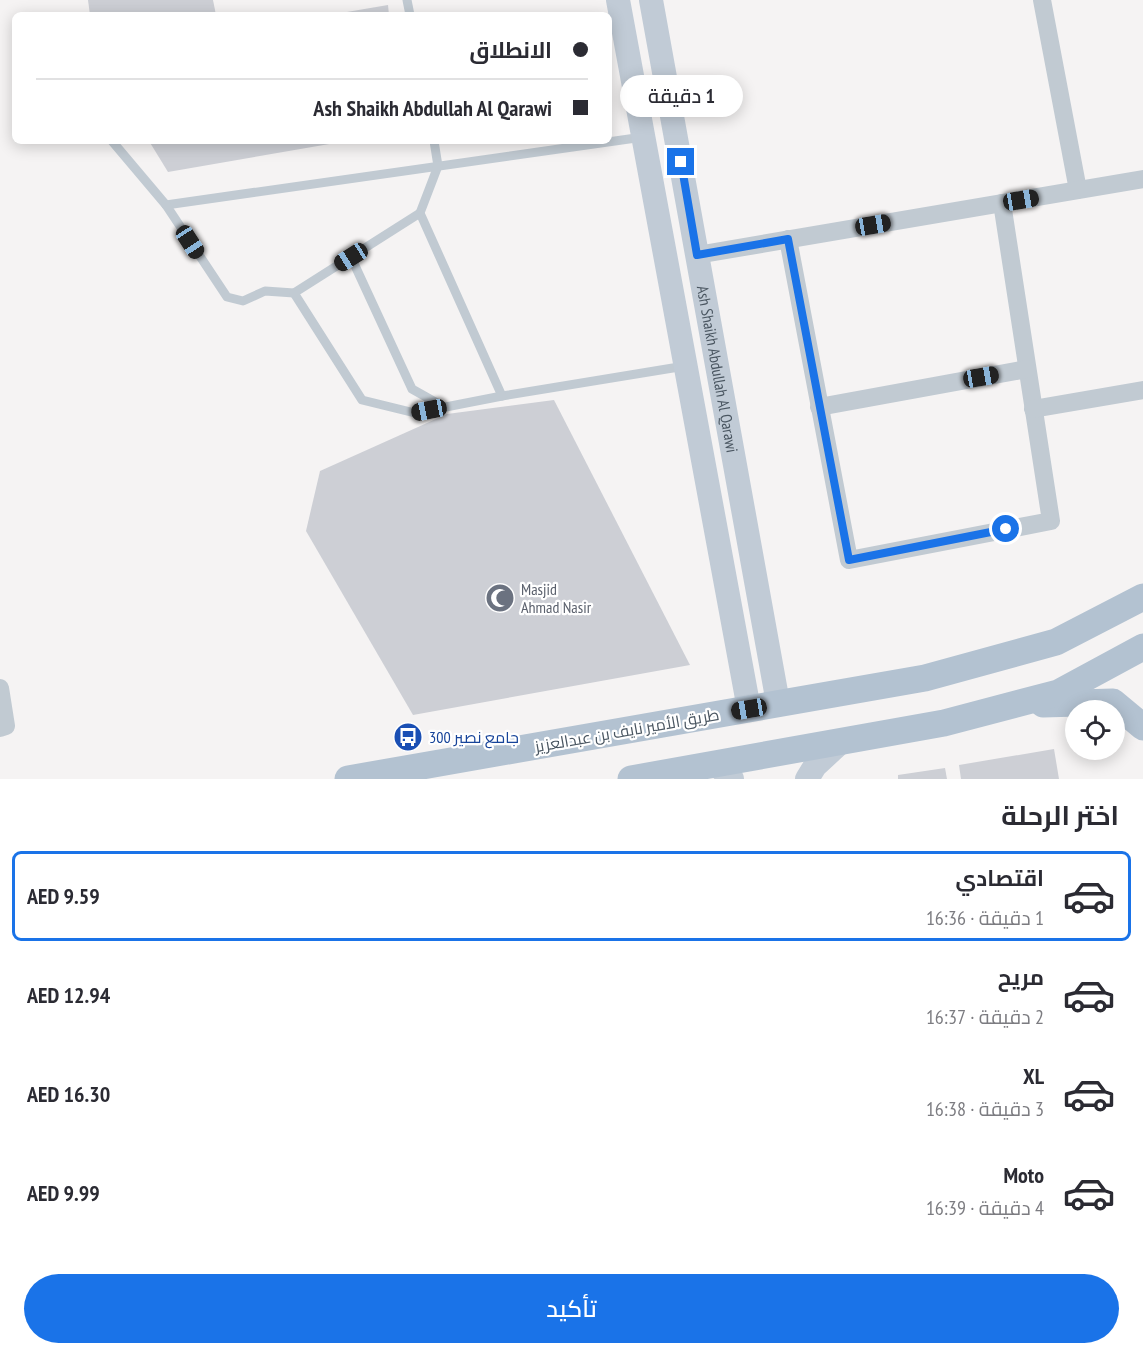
<!DOCTYPE html>
<html lang="ar">
<meta charset="utf-8">
<style>
body{margin:0;font-family:"PT Sans Narrow",Cairo,sans-serif;background:#f2f2f3;color:#2b2b33;direction:rtl;height:100vh;display:flex;flex-direction:column;font-size:22px;white-space:nowrap}
*{box-sizing:border-box;margin:0}
p{font-size:20px;color:#7c7c81}
.icon{flex:none;width:33px;height:33px;fill:none;stroke:currentColor;stroke-width:2;stroke-linecap:round;stroke-linejoin:round}
.map{position:relative;height:779px;overflow:hidden;direction:ltr}
.details{display:flex;flex-direction:column;background:#fff;flex:1}
.details>*{flex:none}
.guide{position:absolute;left:12px;top:12px;width:600px;height:132px;border-radius:9px;box-shadow:0 3px 15px #0003;direction:rtl;display:grid;align-content:center;height:132px;padding:0 24px;background:#fff}
.buttons{position:absolute;left:1065px;top:700px;display:grid;gap:12px}
.buttons a{display:grid;place-items:center;width:60px;height:60px;border-radius:50%;background:#fff;box-shadow:0 3px 15px #0003;font-size:30px}
.end{position:absolute;width:27px;height:27px;margin:-14px;border:8px solid #1a73e8;background:#fff;box-shadow:0 0 0 3px #fff}
.from{border-radius:50%}
.bubble{position:absolute;height:42px;border-radius:21px;background:#fff;box-shadow:0 3px 15px #0003;font-size:20px;font-weight:600;line-height:42px;text-align:center;direction:rtl}
.car{position:absolute;width:18px;height:36px;margin:-18px -9px;border-radius:8px;box-shadow:0 0 4px 2px #0007;background:linear-gradient(#222 24%,#8ab4d8 0 40%,#222 0 76%,#8ab4d8 0 86%,#222 0)}
.guide b{display:flex;align-items:center;gap:21px;height:57px;font-size:22px}
.guide b+b{border-top:2px solid #e1e1e2}
.guide i{width:15px;height:15px;background:#2b2b33}
ul{padding:0;list-style:none}
li{display:flex;align-items:center;gap:18px;height:90px;margin:0 12px 9px;padding:0 12px;border:3px solid transparent;border-radius:9px}
li div{flex:1}
li b{display:block;font-size:22px}
li em{font-style:normal;font-weight:600}
li.active{border-color:#1a73e8}
li>.icon{width:54px;height:54px;stroke-width:1.5}
h2{padding:0 24px;font-size:27px;line-height:72px}
.cta{display:flex;gap:12px;margin-top:auto;padding:12px 24px}
.cta a{flex:1;height:69px;border-radius:36px;background:#1a73e8;color:#fff;font-size:24px;font-weight:600;line-height:69px;text-align:center}
.map>svg:first-child{display:block}
.building{fill:#cdcfd5}
.lines{fill:none;stroke-linecap:round;stroke-linejoin:round}
.path{stroke:#7ad0a6;stroke-width:4;stroke-dasharray:4.5 3;stroke-linecap:butt}
.lane{stroke:#c1cad2;stroke-width:9}
.street{stroke:#c1cad2;stroke-width:18}
.secondary{stroke:#c1cbd6;stroke-width:24}
.primary{stroke:#b3c2d1;stroke-width:27}
.route{stroke:#1a73e8;stroke-width:8}
.labels{text-anchor:middle;dominant-baseline:central;stroke-width:4.5;stroke-linejoin:round;paint-order:stroke}
.street-label{font-size:16px;fill:#4a5661;stroke:#fff}
.worship-label{font-size:16px;fill:#5b616d;stroke:#fff;text-anchor:start}
.transit-label{font-size:16px;fill:#164399;stroke:#fff;text-anchor:start}
</style>
<div class="map">
<svg width="1143" height="779" viewBox="0 0 1143 779">
<rect width="100%" height="100%" fill="#f5f3f3"/>
<g class="building">
<polygon points="88,0 213,0 216,15 90,15"/>
<polygon points="388,5 389,15 335,15 335,14"/>
<polygon points="149,141 341,141 341,142 168,172"/>
<polygon points="554,400 690,665 413,715 306,531 320,471 447,414"/>
<polygon points="1054,749 1059,779 961,779 959,765"/>
<polygon points="945,768 947,779 898,779 898,775"/>
</g>
<g class="lines">
<polyline class="path" points="408,737 409,746"/>
<g class="lane">
<polyline points="407,0 410,15"/>
<polyline points="112,141 166,205 643,137"/>
<polyline points="434,141 438,166 420,213 502,396 685,366"/>
<polyline points="166,205 227,297 243,301 265,291 294,293"/>
<polyline points="420,213 294,293 362,400 415,413 502,396"/>
<polyline points="351,257 412,389 444,407"/>
</g>
<g class="street">
<polyline points="1042,0 1078,190"/>
<polyline points="788,239 849,560 1051,521 1002,203"/>
<polyline points="697,255 1143,179"/>
<polyline points="819,407 1027,369"/>
<polyline points="1033,409 1143,390"/>
<polyline points="0,688 6,726 0,728"/>
</g>
<g class="secondary">
<polyline points="618,0 749,709"/>
<path id="s1" d="M651 0 778 703"/>
<polyline points="716,764 732,779"/>
<polyline points="807,779 815,766 842,741"/>
</g>
<g class="primary">
<polyline points="1043,704 1113,702 1143,727"/>
<polyline points="348,779 925,678 1056,642 1143,597"/>
<polyline points="631,779 944,723 1058,693 1143,647"/>
</g>
</g>
<g class="lines">
<polyline class="route" points="681,162 697,255 788,239 849,560 1006,529"/>
</g>
<defs>
<g id="mosque-disc" transform="scale(1.5)"><circle r="9.5" fill="#6b7280" stroke="#fff"/><path d="M3.5-4.9A6 6 0 1 0 3.5 4.9A5 5 0 1 1 3.5-4.9Z" fill="#fff"/></g>
<g id="bus-disc" transform="scale(1.5)"><circle r="9.5" fill="#1a4fb4" stroke="#fff"/><path d="M-5-6H5V4H4V6H2V4H-2V6H-4V4H-5ZM-3.5-4V0h7V-4ZM-3.5 1.2v1.5H-2V1.2ZM2 1.2v1.5H3.5V1.2Z" fill="#fff"/></g>
</defs>
<g fill-rule="evenodd">
<use href="#mosque-disc" x="500" y="598"/>
<use href="#bus-disc" x="408" y="737"/>
</g>
<g class="labels">
<g class="street-label">
<text stroke="none"><textPath href="#s1" startOffset="375">Ash Shaikh Abdullah Al Qarawi</textPath></text>
<text transform="translate(627 730) rotate(-10)">طريق الأمير نايف بن عبدالعزيز</text>
</g>
<g class="worship-label">
<text x="521" y="589">Masjid<tspan x="521" dy="18">Ahmad Nasir</tspan></text>
</g>
<g class="transit-label">
<text x="429" y="737">جامع نصير 300</text>
</g>
</g>
</svg>
<div class="buttons">
<a><svg class="icon" aria-label="locate" viewBox="0 0 24 24"><circle cx="12" cy="12" r="6"/><path d="M12 2v4M12 18v4M2 12h4M18 12h4"/></svg></a>
</div>
<i class="end from" style="left:1006px;top:529px"></i>
<i class="end" style="left:681px;top:162px"></i>
<div class="bubble" style="left:620px;top:75px;width:123px">1 دقيقة</div>
<i class="car" style="left:1021px;top:200px;rotate:81deg"></i>
<i class="car" style="left:873px;top:225px;rotate:80deg"></i>
<i class="car" style="left:190px;top:242px;rotate:147deg"></i>
<i class="car" style="left:351px;top:257px;rotate:238deg"></i>
<i class="car" style="left:981px;top:377px;rotate:80deg"></i>
<i class="car" style="left:429px;top:410px;rotate:259deg"></i>
<i class="car" style="left:749px;top:709px;rotate:260deg"></i>
<div class="guide">
<b><i class="from"></i>الانطلاق</b>
<b><i></i>Ash Shaikh Abdullah Al Qarawi</b>
</div>
</div>
<section class="details">
<h2>اختر الرحلة</h2>
<ul>
<li class="active"><svg class="icon" aria-label="car" viewBox="0 0 24 24"><path d="M5 17H2v-5l4-1 3-4h7l3 4 3 1v5h-3M9 17h6M6 11h13"/><circle cx="7" cy="17" r="2"/><circle cx="17" cy="17" r="2"/></svg><div><b>اقتصادي</b><p>1 دقيقة · 16:36</p></div><em>AED 9.59</em></li>
<li><svg class="icon" aria-label="car" viewBox="0 0 24 24"><path d="M5 17H2v-5l4-1 3-4h7l3 4 3 1v5h-3M9 17h6M6 11h13"/><circle cx="7" cy="17" r="2"/><circle cx="17" cy="17" r="2"/></svg><div><b>مريح</b><p>2 دقيقة · 16:37</p></div><em>AED 12.94</em></li>
<li><svg class="icon" aria-label="car" viewBox="0 0 24 24"><path d="M5 17H2v-5l4-1 3-4h7l3 4 3 1v5h-3M9 17h6M6 11h13"/><circle cx="7" cy="17" r="2"/><circle cx="17" cy="17" r="2"/></svg><div><b>XL</b><p>3 دقيقة · 16:38</p></div><em>AED 16.30</em></li>
<li><svg class="icon" aria-label="car" viewBox="0 0 24 24"><path d="M5 17H2v-5l4-1 3-4h7l3 4 3 1v5h-3M9 17h6M6 11h13"/><circle cx="7" cy="17" r="2"/><circle cx="17" cy="17" r="2"/></svg><div><b>Moto</b><p>4 دقيقة · 16:39</p></div><em>AED 9.99</em></li>
</ul>
<div class="cta"><a>تأكيد</a></div>
</section>
